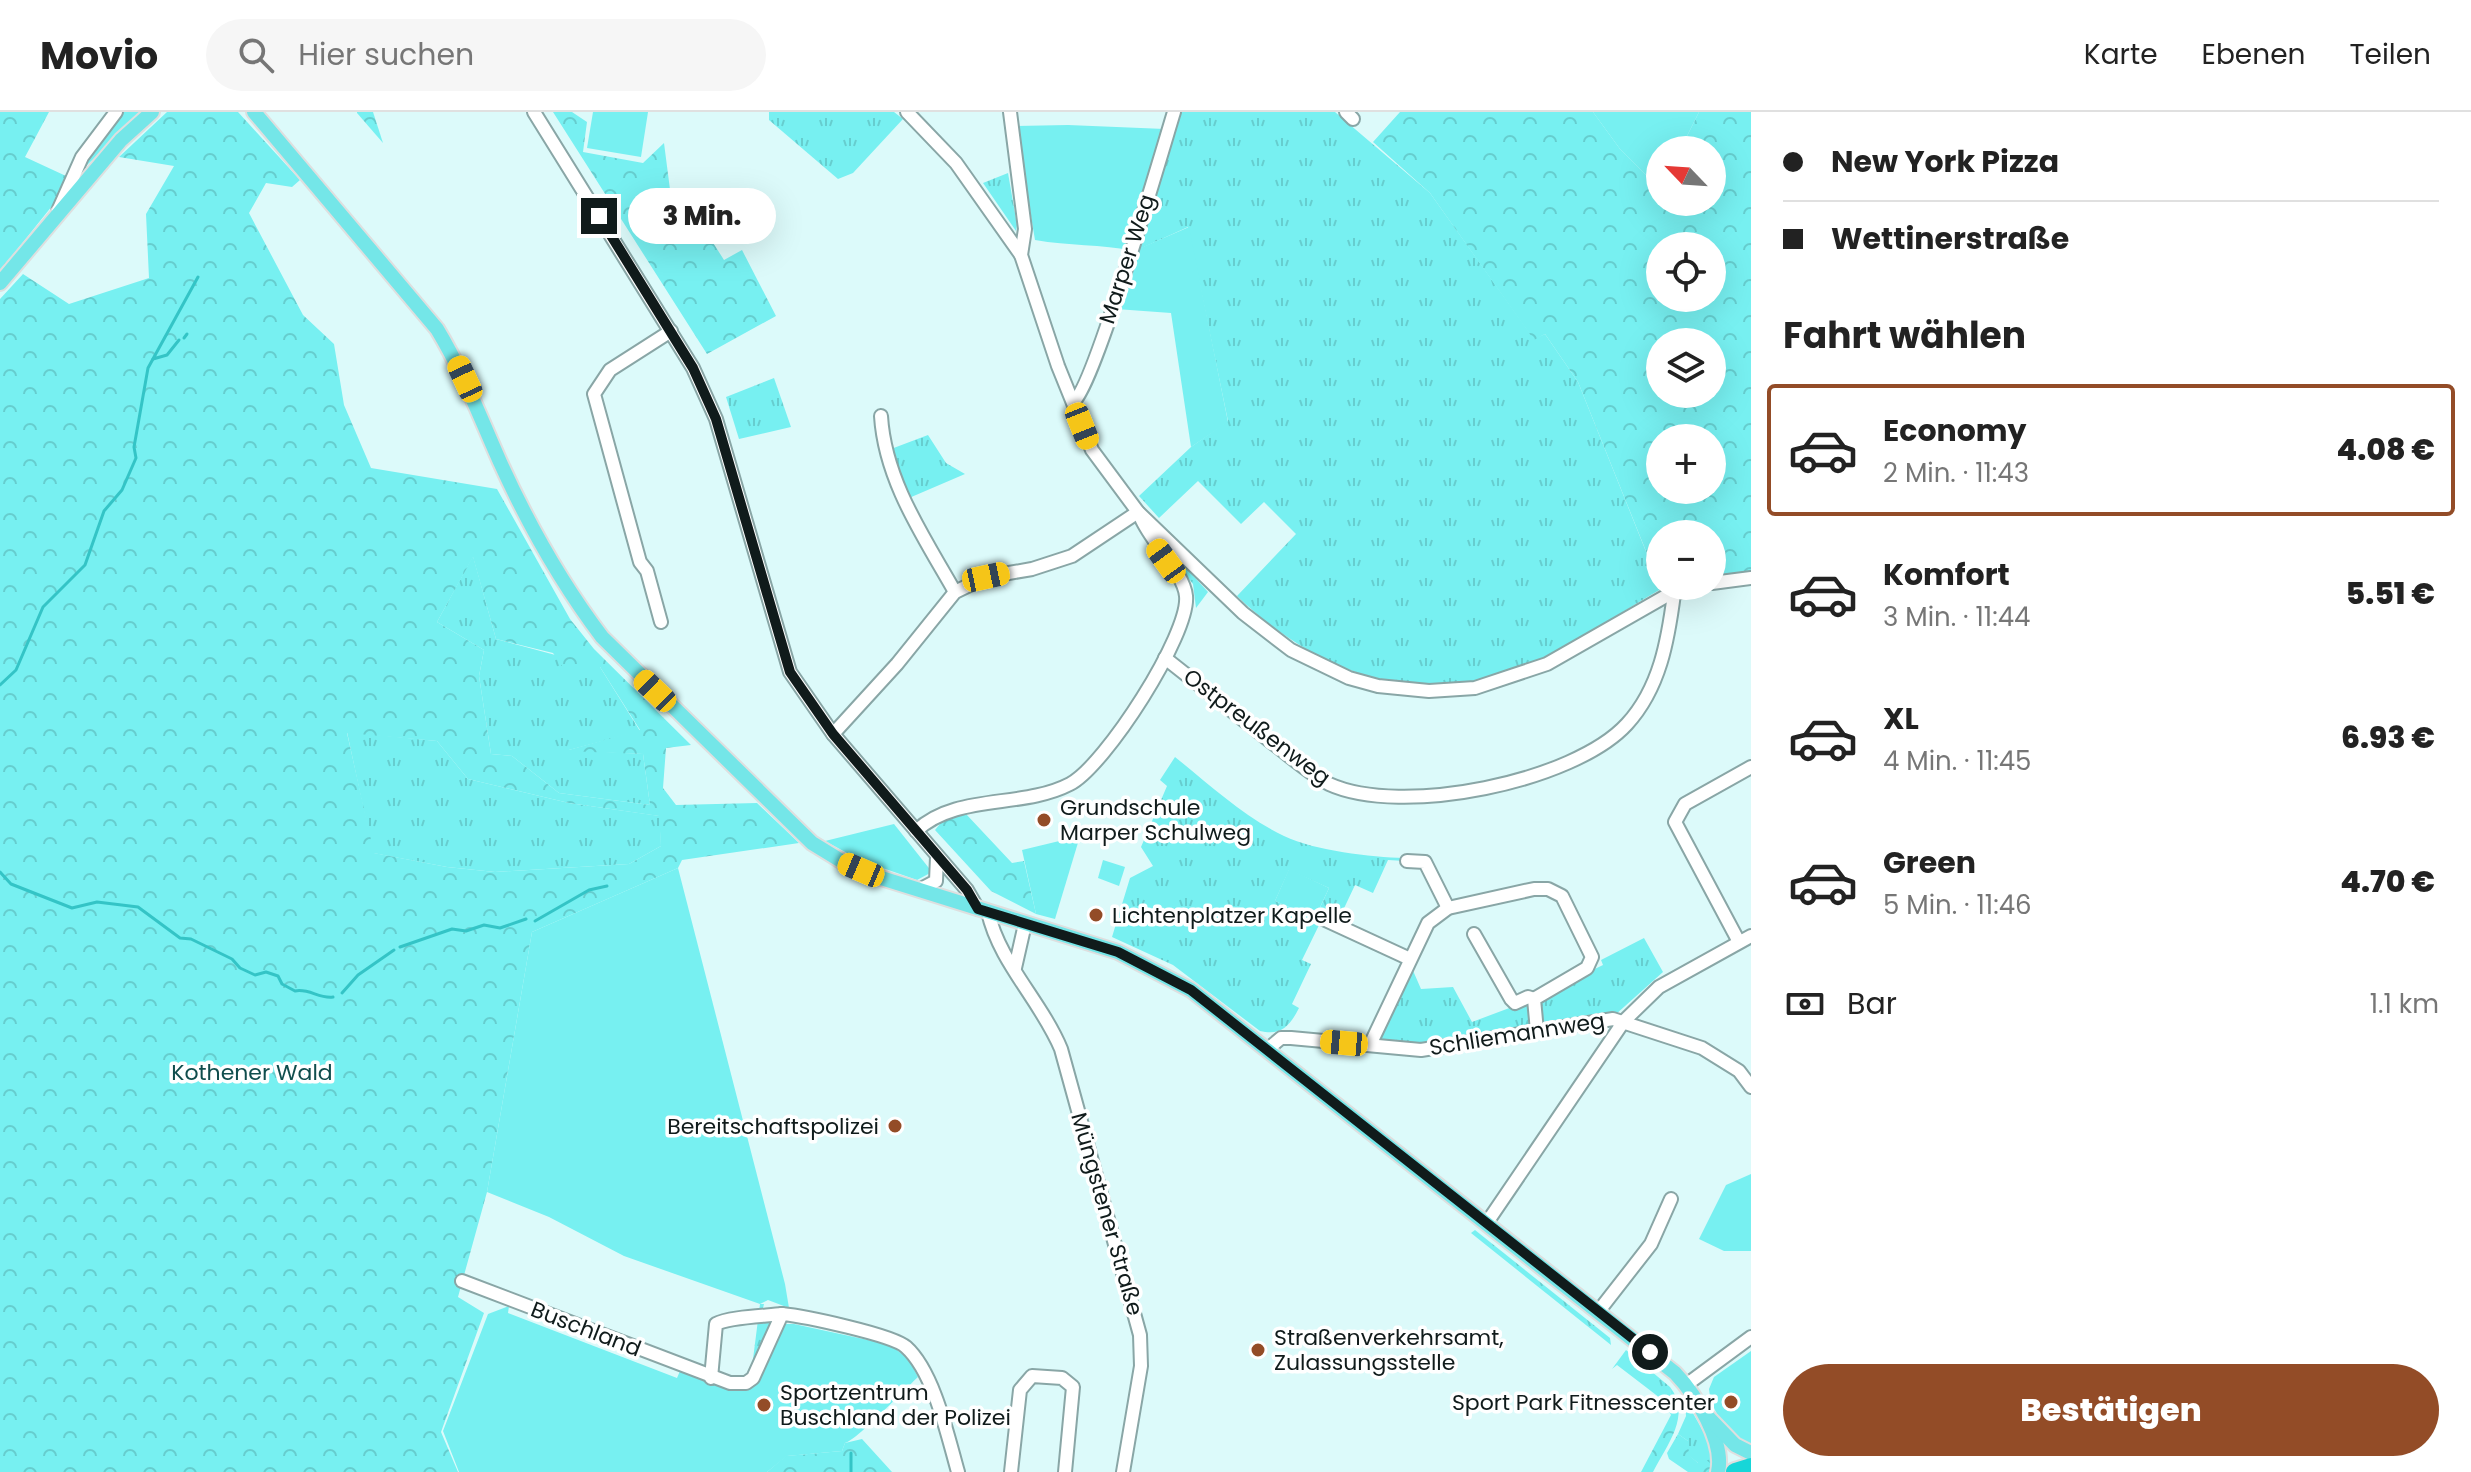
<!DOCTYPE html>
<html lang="de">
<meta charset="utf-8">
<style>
body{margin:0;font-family:Poppins,sans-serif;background:#f6f6f6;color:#222;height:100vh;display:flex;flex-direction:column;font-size:30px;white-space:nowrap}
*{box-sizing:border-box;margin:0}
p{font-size:26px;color:#767676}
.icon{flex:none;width:44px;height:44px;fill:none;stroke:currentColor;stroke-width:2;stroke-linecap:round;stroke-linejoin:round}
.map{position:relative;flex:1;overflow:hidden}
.drawer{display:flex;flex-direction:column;background:#fff;width:720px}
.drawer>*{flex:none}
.guide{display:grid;align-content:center;height:176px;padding:0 32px;background:#fff}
.needle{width:52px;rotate:295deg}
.tools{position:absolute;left:1646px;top:24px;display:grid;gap:16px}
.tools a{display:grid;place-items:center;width:80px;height:80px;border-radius:50%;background:#fff;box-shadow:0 8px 32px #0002;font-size:40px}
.end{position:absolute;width:36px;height:36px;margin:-18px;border:10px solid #101b1b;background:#fff;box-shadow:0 0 0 4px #fff}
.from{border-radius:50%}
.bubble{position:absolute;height:56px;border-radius:28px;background:#fff;box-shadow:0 8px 32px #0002;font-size:26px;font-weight:800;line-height:56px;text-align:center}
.car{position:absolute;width:24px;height:48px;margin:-24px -12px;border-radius:10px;box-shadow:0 0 6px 2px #0007;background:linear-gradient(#f5c518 24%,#345 0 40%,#f5c518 0 76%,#345 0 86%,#f5c518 0)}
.guide b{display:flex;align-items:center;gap:28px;height:76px;font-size:30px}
.guide b+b{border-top:2px solid #e0e0e0}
.guide i{width:20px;height:20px;background:#222}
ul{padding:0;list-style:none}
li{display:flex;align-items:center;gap:24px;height:132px;margin:0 16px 12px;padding:0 16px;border:4px solid transparent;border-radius:8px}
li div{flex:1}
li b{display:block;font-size:30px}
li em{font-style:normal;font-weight:800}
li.on{border-color:#934c27}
li>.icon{width:72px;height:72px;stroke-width:1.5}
h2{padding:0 32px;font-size:36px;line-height:96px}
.pay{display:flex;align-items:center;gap:20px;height:88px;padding:0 32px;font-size:30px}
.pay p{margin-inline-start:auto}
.button{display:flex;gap:16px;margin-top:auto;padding:16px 32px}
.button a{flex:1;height:92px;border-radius:48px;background:#934c27;color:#fff;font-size:32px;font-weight:800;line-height:92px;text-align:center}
header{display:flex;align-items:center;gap:48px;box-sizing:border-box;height:112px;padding:0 40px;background:#fff;border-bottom:2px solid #e0e0e0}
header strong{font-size:38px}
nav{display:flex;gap:44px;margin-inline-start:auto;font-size:28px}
.search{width:560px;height:72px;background:#f6f6f6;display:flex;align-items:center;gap:20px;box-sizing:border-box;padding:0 28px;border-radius:44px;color:#767676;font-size:30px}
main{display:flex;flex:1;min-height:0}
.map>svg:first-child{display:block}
.grass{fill:url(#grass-tufts)}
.forest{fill:url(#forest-crowns);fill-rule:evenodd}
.green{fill:#77f0f1}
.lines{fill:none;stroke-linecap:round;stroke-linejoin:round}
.stream{stroke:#34c4c6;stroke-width:3}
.minor-casing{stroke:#89a6a6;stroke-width:16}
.major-casing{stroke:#dedfdf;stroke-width:18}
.highway-casing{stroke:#dedfdf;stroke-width:22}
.minor{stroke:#fff;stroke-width:12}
.major{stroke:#74e6e8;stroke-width:14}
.highway{stroke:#17d6d8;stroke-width:18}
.route{stroke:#101b1b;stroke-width:10}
.poi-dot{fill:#934c27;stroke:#fff;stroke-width:3}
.labels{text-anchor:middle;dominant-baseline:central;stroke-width:7;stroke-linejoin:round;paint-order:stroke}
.street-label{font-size:22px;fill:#101b1b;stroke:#fff}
.poi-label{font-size:22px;fill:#101b1b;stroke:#fff;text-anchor:start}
.park-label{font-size:22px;fill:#104d4d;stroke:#fff}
</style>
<header>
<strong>Movio</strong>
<div class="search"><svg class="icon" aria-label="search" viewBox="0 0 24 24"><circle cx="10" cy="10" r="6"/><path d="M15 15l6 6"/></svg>Hier suchen</div>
<nav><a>Karte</a><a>Ebenen</a><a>Teilen</a></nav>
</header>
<main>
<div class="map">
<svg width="1751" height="1360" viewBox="0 0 1751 1360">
<defs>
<pattern id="grass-tufts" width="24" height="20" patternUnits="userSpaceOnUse" patternTransform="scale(2)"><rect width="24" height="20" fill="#77f0f1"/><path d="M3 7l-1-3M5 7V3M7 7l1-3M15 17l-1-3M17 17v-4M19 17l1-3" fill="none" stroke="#66cdce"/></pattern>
<pattern id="forest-crowns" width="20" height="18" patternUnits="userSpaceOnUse" patternTransform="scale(2)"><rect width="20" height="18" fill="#77f0f1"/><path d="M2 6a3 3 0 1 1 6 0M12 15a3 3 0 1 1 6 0" fill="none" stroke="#66cdce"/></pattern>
</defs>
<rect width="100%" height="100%" fill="#dcfafa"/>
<g class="grass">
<polygon points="122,0 143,0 87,53 86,48"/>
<polygon points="769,0 894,0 903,7 853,61 838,67 769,8"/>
<path d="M1170 0H1335L1430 81 1534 227 1545 222 1578 270 1661 477C1616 503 1571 535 1522 555 1416 599 1315 559 1237 484L1296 422 1264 390 1241 412 1198 369 1159 406 1139 384 1191 335 1228 309 1188 115 1135 139Z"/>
<polygon points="1008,61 1017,113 1016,119 983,71"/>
<polygon points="774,266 791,315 739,327 726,285"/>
<polygon points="928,323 946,351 965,362 909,386 891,337"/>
<polygon points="1165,433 1208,480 1196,496 1193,472 1163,435"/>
<polygon points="473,444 496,527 600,555 640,619 569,638 643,642 650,693 559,681 512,644 491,642 479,564 484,538 437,510"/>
<polygon points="347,620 437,629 468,667 569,691 660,704 661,734 629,752 495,760 447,755 373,741"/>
<path d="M1175 645C1210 673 1244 705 1284 724 1316 739 1370 745 1405 746V749L1388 748 1373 781 1355 773 1338 809 1335 806 1337 797 1331 794 1325 803 1318 800 1329 776 1289 758 1275 789 1321 809 1302 848 1311 852 1292 892 1299 896C1290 914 1281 924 1260 919L1173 853 1112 825 1130 766 1153 754 1141 735 1167 674 1160 668Z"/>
<polygon points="1644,826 1663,860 1615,903 1540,913 1538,890 1547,880 1603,853 1601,848"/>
<polygon points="1411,854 1421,877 1453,875 1472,910 1528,889 1532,915 1426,934 1381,929 1378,925"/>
<polygon points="1475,1118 1610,1226 1611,1233 1471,1121"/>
<polygon points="760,1192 764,1192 760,1209 774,1212 751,1263"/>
<polygon points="1626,1238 1670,1275 1671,1303 1664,1289 1617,1253 1612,1257"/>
<polygon points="1685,1287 1712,1335 1713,1353 1698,1351 1688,1343 1688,1329 1678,1322 1686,1304"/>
</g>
<g class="forest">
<polygon points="0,0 49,0 25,45 66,64 56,89 0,159"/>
<path d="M167 0H238L300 68 292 75 266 71 249 101 303 203 334 232 344 293 371 356 497 377 570 507 594 537 691 633 666 636 663 676 676 693 757 691 799 731 682 748 678 756 532 820 487 1080 458 1185 484 1201 441 1320 458 1360H0V187L23 162 69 192 149 166 146 102 174 54 119 45ZM473 445 496 527 553 541 571 567 600 555 640 618 565 639 643 642 650 693 559 681 512 644 491 642 479 564 484 538 437 510ZM347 621 437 629 468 667 569 691 659 704 661 734 629 752 495 760 447 755 374 741Z"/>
<polygon points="357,0 373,0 383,31 357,1"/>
<polygon points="553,0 572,0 587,10 583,40 643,51 664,31 672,93 686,88 724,148 742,138 776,204 707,242"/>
<path d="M1400 0H1593L1620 37 1657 74 1660 73V90H1712V38H1680L1699 0H1751V459L1712 464V422H1660V474L1578 270 1545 222 1534 228 1430 81 1373 30ZM1660 134H1712V186H1660ZM1660 230H1712V282H1660ZM1660 326H1712V378H1660Z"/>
<polygon points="966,702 1012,751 1024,749 1036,802 991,779 935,718 944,707"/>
<path d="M1670 1275C1692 1303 1667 1333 1653 1360H1641L1671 1303Z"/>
<polygon points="1678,1322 1688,1329 1689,1343 1698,1351 1706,1348 1713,1353 1710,1360 1688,1360 1669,1347 1667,1341"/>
<polygon points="862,1327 892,1360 767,1360 786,1344 842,1339 845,1331"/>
</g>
<g class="green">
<polygon points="593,0 648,0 641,45 587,36"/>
<polygon points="1593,0 1699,0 1680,38 1660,38 1660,73 1657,74 1620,37"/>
<path d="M1068 13 1165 17 1136 138 1189 115 1228 310 1191 335 1171 201 1116 197 1135 139C1100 132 1069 134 1035 128L1016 14Z"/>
<polygon points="894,712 932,760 917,768 860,748 825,729"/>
<polygon points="1080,724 1055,807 1036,802 1022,738"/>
<polygon points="1103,748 1125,755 1119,774 1098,766"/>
<polygon points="678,756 785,1172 789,1196 768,1188 760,1192 624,1144 549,1105 487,1080 532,820"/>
<polygon points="1289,757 1329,776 1315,806 1275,789"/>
<polygon points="1751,1062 1751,1139 1724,1139 1699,1127 1726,1073"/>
<path d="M509 1194 508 1201 677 1266 680 1259 706 1270 744 1274 781 1212H794L891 1233 909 1248 918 1265C904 1278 857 1328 845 1331L842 1339 787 1344 767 1360H459L443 1319 488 1202Z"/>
<path d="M1751 1239V1332C1729 1323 1711 1301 1709 1277L1714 1265Z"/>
</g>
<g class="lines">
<g class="stream">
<polyline points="184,226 187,222"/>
<polyline points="153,247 167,243 179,228"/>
<polyline points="0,573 16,558 43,495 85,453 104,399 122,378 136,346 134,335 148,256 198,165"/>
<path d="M0 760 11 772 72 796 97 790 138 795 180 826 191 827 232 847 240 856 255 863 266 860 278 864 282 872 295 879C309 876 319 887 333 885"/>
<polyline points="535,809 589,778 607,774"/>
<polyline points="400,835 452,817 466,819 484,813 500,816 526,807"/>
<polyline points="342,881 358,863 394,838"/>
<polyline points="851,1360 851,1341"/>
</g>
<g class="minor-casing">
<g id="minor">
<polyline points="534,0 693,256 716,307 790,560 833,622 967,778 978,797"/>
<polyline points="907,0 956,51 1021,143"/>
<polyline points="1010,0 1025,117 1021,143 1058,254 1092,338 1138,400 1243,501 1291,538 1349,566 1378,574 1429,579 1475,576 1547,552 1666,484 1698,474"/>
<polyline points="1346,0 1353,7"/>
<polyline points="58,99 82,45 116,0"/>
<path d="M1073 290C1093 278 1162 39 1174 0"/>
<path d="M881 304C885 369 924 425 955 480"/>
<polyline points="1712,471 1751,466"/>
<polyline points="661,510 647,459 640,450 594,282 610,258 671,219"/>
<path d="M1165 546C1200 574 1235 601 1270 629 1289 643 1308 661 1329 672 1401 705 1574 670 1627 612 1660 576 1668 528 1674 482"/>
<polyline points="833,622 897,552 955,480 986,465 1032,457 1072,444 1138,400"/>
<path d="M916 719C956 681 1022 697 1070 672 1105 654 1190 522 1186 484 1184 461 1151 430 1141 406"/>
<polyline points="1407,749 1425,750 1448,796"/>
<polyline points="919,778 936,769 937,745"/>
<path d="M988 800C999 850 1041 889 1061 937L1140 1223 1141 1254 1123 1360"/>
<polyline points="1319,805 1410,847"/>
<polyline points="1474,822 1511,887 1515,891 1528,885 1534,887"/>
<polyline points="1739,830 1675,710 1685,692 1751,655"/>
<polyline points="1015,856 1025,812"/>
<polyline points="1370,933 1428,811 1448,796 1534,777 1548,777 1562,784 1592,845 1587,856 1534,887 1537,919"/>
<polyline points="1268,937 1281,926 1291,926 1421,938 1613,907 1702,936 1739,959 1751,975"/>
<polyline points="1486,1112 1624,909 1659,875 1751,824"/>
<path d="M462 1169 730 1271H746L753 1266 782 1202C804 1204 893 1223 906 1235 934 1260 948 1325 958 1360"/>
<polyline points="1598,1200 1651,1132 1671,1087"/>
<path d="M711 1266 716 1212C728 1205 766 1204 782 1202"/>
<polyline points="1686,1273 1751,1225"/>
<polyline points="1011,1360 1020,1278 1032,1264 1062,1266 1073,1275 1065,1360"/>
</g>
</g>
<g class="major-casing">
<g id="major">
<path d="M254 0 437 217C463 260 480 305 500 350 528 412 562 472 602 525L812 731 843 750 878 765 1118 840 1191 878 1675 1261C1696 1283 1725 1330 1718 1360"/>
<polyline points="0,171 121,28 152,0"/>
<polyline points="1708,1305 1735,1333 1751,1341"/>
</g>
</g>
<g class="highway-casing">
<polyline id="highway" points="1735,1360 1751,1355"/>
</g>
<use href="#minor" class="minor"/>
<use href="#major" class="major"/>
<use href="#highway" class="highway"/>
</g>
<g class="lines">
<polyline class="route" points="599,104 693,256 716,307 790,560 833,622 967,778 978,797 1118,840 1191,878 1650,1240"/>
</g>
<g class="poi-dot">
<circle cx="1044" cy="708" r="8"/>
<circle cx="1096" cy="803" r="8"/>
<circle cx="895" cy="1014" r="8"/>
<circle cx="1258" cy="1238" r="8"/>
<circle cx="1731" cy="1290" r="8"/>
<circle cx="764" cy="1293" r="8"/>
</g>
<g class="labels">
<g class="street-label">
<text transform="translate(1127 147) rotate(-72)">Marper Weg</text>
<text transform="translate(1257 615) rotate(37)">Ostpreußenweg</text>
<text transform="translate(1517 922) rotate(-9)">Schliemannweg</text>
<text transform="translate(1107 1102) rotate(74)">Müngstener Straße</text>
<text transform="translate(586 1217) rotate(21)">Buschland</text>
</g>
<g class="poi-label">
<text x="1060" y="695">Grundschule<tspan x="1060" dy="25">Marper Schulweg</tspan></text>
<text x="1112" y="803">Lichtenplatzer Kapelle</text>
<text x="879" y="1014" text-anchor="end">Bereitschaftspolizei</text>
<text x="1274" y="1225">Straßenverkehrsamt,<tspan x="1274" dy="25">Zulassungsstelle</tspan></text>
<text x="780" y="1280">Sportzentrum<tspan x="780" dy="25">Buschland der Polizei</tspan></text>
<text x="1715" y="1290" text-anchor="end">Sport Park Fitnesscenter</text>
</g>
<g class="park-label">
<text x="252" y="960">Kothener Wald</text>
</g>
</g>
</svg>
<div class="tools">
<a><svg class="needle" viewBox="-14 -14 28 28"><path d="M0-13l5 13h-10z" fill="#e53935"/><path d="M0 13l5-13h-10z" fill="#767676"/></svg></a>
<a><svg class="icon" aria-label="locate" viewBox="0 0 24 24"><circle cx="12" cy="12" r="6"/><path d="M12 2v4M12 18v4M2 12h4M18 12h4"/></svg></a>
<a><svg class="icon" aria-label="layers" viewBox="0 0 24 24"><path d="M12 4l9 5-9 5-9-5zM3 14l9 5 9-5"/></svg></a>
<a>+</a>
<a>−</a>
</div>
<i class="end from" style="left:1650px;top:1240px"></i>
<i class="end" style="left:599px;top:104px"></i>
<div class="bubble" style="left:628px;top:76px;width:148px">3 Min.</div>
<i class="car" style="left:465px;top:267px;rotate:335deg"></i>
<i class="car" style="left:1082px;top:314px;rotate:158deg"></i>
<i class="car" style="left:1166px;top:449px;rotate:324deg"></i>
<i class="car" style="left:986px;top:465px;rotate:78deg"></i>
<i class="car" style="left:655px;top:579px;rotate:314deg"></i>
<i class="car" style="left:861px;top:758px;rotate:293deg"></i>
<i class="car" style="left:1344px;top:931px;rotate:275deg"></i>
</div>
<section class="drawer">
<div class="guide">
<b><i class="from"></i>New York Pizza</b>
<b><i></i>Wettinerstraße</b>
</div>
<h2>Fahrt wählen</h2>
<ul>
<li class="on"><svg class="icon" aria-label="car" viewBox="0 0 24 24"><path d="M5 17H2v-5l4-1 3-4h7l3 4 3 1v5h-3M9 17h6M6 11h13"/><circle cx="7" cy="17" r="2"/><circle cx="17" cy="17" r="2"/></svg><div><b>Economy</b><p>2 Min. · 11:43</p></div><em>4.08 €</em></li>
<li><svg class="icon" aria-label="car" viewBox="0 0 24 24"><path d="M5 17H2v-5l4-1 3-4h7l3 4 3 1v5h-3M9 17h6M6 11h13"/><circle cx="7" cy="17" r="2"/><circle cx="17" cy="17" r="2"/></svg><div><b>Komfort</b><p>3 Min. · 11:44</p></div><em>5.51 €</em></li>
<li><svg class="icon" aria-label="car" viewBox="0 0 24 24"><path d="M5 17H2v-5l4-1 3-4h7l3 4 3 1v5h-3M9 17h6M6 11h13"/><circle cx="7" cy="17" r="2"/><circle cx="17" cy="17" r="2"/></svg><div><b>XL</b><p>4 Min. · 11:45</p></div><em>6.93 €</em></li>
<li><svg class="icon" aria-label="car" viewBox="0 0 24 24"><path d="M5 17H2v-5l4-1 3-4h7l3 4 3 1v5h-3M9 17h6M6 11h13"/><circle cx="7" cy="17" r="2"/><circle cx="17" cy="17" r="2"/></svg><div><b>Green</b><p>5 Min. · 11:46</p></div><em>4.70 €</em></li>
</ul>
<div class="pay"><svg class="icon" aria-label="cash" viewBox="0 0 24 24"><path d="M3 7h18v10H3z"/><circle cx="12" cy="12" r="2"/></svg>Bar<p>1.1 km</p></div>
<div class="button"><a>Bestätigen</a></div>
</section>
</main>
